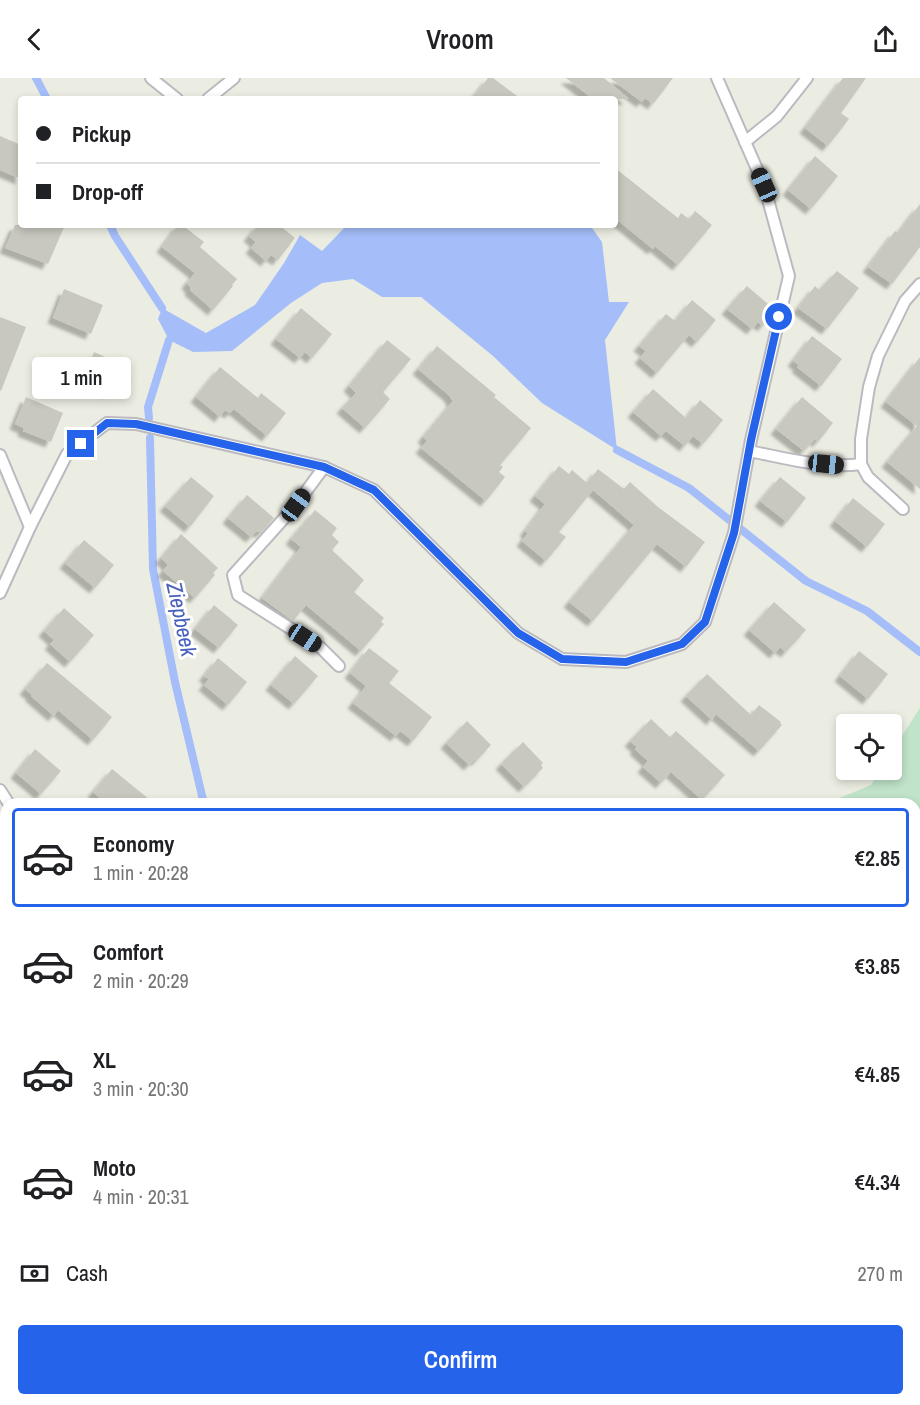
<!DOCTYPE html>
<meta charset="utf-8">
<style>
body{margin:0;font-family:"Archivo Narrow",sans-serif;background:#f6f6f6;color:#202124;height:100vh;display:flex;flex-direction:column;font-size:22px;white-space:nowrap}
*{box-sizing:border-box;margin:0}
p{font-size:20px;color:#757577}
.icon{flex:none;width:33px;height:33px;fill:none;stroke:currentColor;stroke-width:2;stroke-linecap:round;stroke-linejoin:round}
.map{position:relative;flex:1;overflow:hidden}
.side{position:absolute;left:0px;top:720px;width:921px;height:608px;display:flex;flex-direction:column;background:#fff;border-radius:18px 18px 0 0;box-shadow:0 3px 9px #0003}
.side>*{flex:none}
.guide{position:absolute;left:18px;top:18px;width:600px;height:132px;border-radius:6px;box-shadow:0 3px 9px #0003;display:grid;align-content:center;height:132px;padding:0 18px;background:#fff}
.buttons{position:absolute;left:836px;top:636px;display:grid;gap:12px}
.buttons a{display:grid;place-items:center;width:66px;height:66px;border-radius:6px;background:#fff;box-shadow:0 3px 9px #0003;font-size:30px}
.end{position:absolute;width:27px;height:27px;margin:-14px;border:8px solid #2563eb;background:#fff;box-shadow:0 0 0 3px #fff}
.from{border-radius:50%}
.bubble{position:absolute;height:42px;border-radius:6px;background:#fff;box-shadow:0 3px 9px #0003;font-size:20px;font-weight:600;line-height:42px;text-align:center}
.car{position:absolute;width:18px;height:36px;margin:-18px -9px;border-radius:8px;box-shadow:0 0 4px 2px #0007;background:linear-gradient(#222 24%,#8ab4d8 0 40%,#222 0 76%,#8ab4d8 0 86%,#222 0)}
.guide b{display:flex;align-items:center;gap:21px;height:57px;font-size:22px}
.guide b+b{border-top:2px solid #e0e0e0}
.guide i{width:15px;height:15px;background:#202124}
ul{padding:10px 0 0;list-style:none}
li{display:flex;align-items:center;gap:18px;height:99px;margin:0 12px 9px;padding:0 6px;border:3px solid transparent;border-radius:6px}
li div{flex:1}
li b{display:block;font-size:22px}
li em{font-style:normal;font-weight:600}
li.active{border-color:#2563eb}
li>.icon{width:54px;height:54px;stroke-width:1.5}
.pay{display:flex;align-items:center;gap:15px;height:66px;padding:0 18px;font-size:22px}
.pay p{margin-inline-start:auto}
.primary-button{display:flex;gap:12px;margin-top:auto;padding:12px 18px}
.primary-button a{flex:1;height:69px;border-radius:6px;background:#2563eb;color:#fff;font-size:24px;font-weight:600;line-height:69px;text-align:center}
header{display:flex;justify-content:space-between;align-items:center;height:78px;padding:0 18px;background:#fff;font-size:27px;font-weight:600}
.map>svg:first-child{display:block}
.green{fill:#c0e3c9}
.water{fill:#a5befa}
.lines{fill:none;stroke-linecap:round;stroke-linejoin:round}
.stream{stroke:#a5befa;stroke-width:8}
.building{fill:#c8c8bf;filter:url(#shadow)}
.lane-casing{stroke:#babac0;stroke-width:14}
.street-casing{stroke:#babac0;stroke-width:24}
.lane{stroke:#fff;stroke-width:10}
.street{stroke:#fff;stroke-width:21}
.route{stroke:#2563eb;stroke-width:8}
.labels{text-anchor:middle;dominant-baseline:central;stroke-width:6;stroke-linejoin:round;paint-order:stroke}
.water-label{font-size:22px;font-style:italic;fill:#4961bc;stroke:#fff}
</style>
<header><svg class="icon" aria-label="back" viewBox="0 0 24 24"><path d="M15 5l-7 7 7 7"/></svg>Vroom<svg class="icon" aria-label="share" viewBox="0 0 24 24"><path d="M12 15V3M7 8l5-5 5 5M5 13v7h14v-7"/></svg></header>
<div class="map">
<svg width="920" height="1327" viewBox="0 0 920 1327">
<defs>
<filter id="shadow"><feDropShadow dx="-5.5" dy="5.5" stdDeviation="1.5" flood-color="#0004"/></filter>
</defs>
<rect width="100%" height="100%" fill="#ecede2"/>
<g class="green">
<polygon points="920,630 920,871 915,868 915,726 825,726 871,707 881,692 891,692 891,675"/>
<polygon points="131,1322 882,1322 890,1323 920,1325 920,1327 137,1327"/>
</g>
<g class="water">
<polygon points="347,147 590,147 602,164 609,224 629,224 605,262 617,372 542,325 493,278 421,219 382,219 353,201 322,205 291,225 232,273 193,274 169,262 158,241 162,230 206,255 255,227 284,185 300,157 322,173"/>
<polygon points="915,868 920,871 920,1325 890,1323 882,1322 915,1322"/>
</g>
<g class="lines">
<g class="stream">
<polyline points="36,0 47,21"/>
<polyline points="110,147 115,158 162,230"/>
<polyline points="149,340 148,329 169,262"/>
<polyline points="150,360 153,491 175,604 204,726"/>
<polyline points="617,372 689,410 806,503 867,533 920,574"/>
<polyline points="717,1322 724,1327"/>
</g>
</g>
<g class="building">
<polygon points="488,0 493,0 521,21 472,21"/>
<polygon points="566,0 604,0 629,21 593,21"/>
<polygon points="610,0 673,0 653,26 645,20 642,24"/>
<polygon points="843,0 866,0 841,35 849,41 828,68 805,50"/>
<polygon points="0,58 21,67 21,101 0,92"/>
<polygon points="815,78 838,98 811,131 788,112"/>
<polygon points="615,90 678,140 681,135 689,141 695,133 712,147 678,187 655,168 653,171 615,140"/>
<polygon points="920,126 920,169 892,206 868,189 895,153 898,155"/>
<polygon points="15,147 65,147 48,186 5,170"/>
<polygon points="178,147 182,147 204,164 200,169 237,201 232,207 233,208 213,232 190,212 191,210 187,205 195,195 162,169"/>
<polygon points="258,147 279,147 295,160 278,182 271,177 266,183 251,170 256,164 249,158"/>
<polygon points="837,193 859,210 827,251 798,230 815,208 819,212"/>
<polygon points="747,208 774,231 772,237 763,248 758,244 752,251 727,231"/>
<polygon points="64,211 103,227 91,256 53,240"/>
<polygon points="692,222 716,242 697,264 689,257 657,295 640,280 646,273 639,268 666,236 675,243"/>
<polygon points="301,230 332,256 312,280 305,274 300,280 276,261"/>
<polygon points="0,239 26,249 1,313 0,312"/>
<polygon points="812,258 842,281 821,308 797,289 799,287 793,283"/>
<polygon points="387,262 411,281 383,314 390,321 365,350 342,330 356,315 349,308"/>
<polygon points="437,268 496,317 494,319 531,350 500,387 503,389 499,394 505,399 486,423 421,370 427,363 423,359 453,323 450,320 451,319 418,291"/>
<polygon points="94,274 121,286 109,315 81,303"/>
<polygon points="920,279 920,411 887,384 917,348 886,324"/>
<polygon points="220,289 258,320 261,315 286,335 267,358 234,331 230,335 225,332 220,339 196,319"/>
<polygon points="653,311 686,340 700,322 723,342 703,366 693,358 685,368 666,353 661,358 633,334"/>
<polygon points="26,319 63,335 51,364 23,353 24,350 15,346"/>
<polygon points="802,319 833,345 818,364 815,361 804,373 776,351"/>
<polygon points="559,388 569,396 572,392 587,405 598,391 624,411 630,404 658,429 705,464 686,489 657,466 593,543 569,524 634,447 593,412 559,454 566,459 546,483 522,463 528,455 525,453 545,426 535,418"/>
<polygon points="191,399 214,418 190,449 165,428"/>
<polygon points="780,399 806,420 787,444 760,423"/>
<polygon points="247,417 274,440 262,454 257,453 251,459 228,440"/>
<polygon points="853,420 885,446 867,469 835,443"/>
<polygon points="315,432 337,450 332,457 339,464 332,472 364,502 354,514 384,540 381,544 384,546 361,573 306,527 293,543 262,520 301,469 291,461"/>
<polygon points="181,456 218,490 213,495 215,497 195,520 163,493 168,487 161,480"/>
<polygon points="84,462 114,487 95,510 65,485"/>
<polygon points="774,524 806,552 786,574 780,569 775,575 749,552"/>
<polygon points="214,527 238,547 219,570 195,551"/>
<polygon points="64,530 94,557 70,584 50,566 54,562 44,553"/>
<polygon points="369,570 399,593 389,605 432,639 413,663 400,653 396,658 353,625 366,608 350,595"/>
<polygon points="859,573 888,596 868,621 840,598"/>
<polygon points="295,578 318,598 294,626 271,607"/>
<polygon points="218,580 247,604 228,627 204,607 209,601 204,598"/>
<polygon points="47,585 112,639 93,662 58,632 54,638 31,618 32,617 25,611"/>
<polygon points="707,596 751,637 759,627 781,644 780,645 782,647 759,673 716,636 712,642 686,618"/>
<polygon points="651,641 670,659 676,653 725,697 702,722 671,694 661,705 643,689 648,683 635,671 637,669 630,663"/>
<polygon points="467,643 491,667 477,682 475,681 469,687 446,665"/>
<polygon points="523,664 543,685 541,687 543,690 524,709 501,686"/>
<polygon points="35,671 61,693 41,716 16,695"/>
<polygon points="112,691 155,726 107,726 93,714"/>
</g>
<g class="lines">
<g class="lane-casing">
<g id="lane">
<polyline points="151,0 177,21"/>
<polyline points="208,21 234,0"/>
<polyline points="745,64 777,38 807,0"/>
<path d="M749 373C785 380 824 391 861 386V361L869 309 878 278 905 223 920 206"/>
<polyline points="0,377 30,449"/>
<polyline points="861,386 868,399 903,431"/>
<polyline points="324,389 296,427 233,497 238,517 321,570 339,588"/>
<polyline points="0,515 30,449 67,376 107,345 136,346 324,389 374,412 518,555 562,581 626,584 682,566 705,544 734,455 751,362 789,198 764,107 717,0"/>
<polyline points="0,712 9,726"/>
<polyline points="915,761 920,757"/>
<polyline points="753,1322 760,1327"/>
</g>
</g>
<g class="street-casing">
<g id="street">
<polyline points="0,1223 6,1229"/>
<polyline points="102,1322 108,1327"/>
</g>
</g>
<use href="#lane" class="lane"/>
<use href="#street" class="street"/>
</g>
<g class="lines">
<polyline class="route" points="81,366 107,345 136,346 324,389 374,412 518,555 562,581 626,584 682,566 705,544 734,455 751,362 779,239"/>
</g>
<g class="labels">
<g class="water-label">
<text transform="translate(182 541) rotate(78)">Ziepbeek</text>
</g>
</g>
</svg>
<div class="buttons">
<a><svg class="icon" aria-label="locate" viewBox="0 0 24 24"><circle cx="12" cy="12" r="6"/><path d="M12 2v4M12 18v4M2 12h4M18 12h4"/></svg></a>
</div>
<i class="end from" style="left:779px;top:239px"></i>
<i class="end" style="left:81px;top:366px"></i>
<div class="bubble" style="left:32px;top:279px;width:99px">1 min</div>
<i class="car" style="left:764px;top:107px;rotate:336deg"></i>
<i class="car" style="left:826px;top:386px;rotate:96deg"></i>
<i class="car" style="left:296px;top:427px;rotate:36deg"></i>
<i class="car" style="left:305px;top:560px;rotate:123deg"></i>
<div class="guide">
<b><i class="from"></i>Pickup</b>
<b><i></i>Drop-off</b>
</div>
<section class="side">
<ul>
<li class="active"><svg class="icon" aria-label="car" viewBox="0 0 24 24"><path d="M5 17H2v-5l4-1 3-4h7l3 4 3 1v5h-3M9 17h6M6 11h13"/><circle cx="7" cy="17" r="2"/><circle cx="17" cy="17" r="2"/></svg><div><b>Economy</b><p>1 min · 20:28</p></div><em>€2.85</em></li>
<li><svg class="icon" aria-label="car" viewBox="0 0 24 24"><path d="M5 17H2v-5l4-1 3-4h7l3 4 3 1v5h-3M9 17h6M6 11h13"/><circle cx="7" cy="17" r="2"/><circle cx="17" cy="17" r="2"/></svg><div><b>Comfort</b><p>2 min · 20:29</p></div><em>€3.85</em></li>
<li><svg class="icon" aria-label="car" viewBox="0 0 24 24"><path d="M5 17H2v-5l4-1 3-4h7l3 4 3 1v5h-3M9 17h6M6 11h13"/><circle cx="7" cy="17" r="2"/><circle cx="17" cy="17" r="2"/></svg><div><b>XL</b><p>3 min · 20:30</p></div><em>€4.85</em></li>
<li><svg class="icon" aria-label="car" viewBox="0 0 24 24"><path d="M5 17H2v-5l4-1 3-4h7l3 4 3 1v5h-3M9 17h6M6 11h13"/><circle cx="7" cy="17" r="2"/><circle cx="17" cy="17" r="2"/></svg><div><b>Moto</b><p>4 min · 20:31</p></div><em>€4.34</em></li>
</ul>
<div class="pay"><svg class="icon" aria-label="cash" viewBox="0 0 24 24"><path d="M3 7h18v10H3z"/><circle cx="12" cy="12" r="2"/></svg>Cash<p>270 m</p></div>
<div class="primary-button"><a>Confirm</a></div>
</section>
</div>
